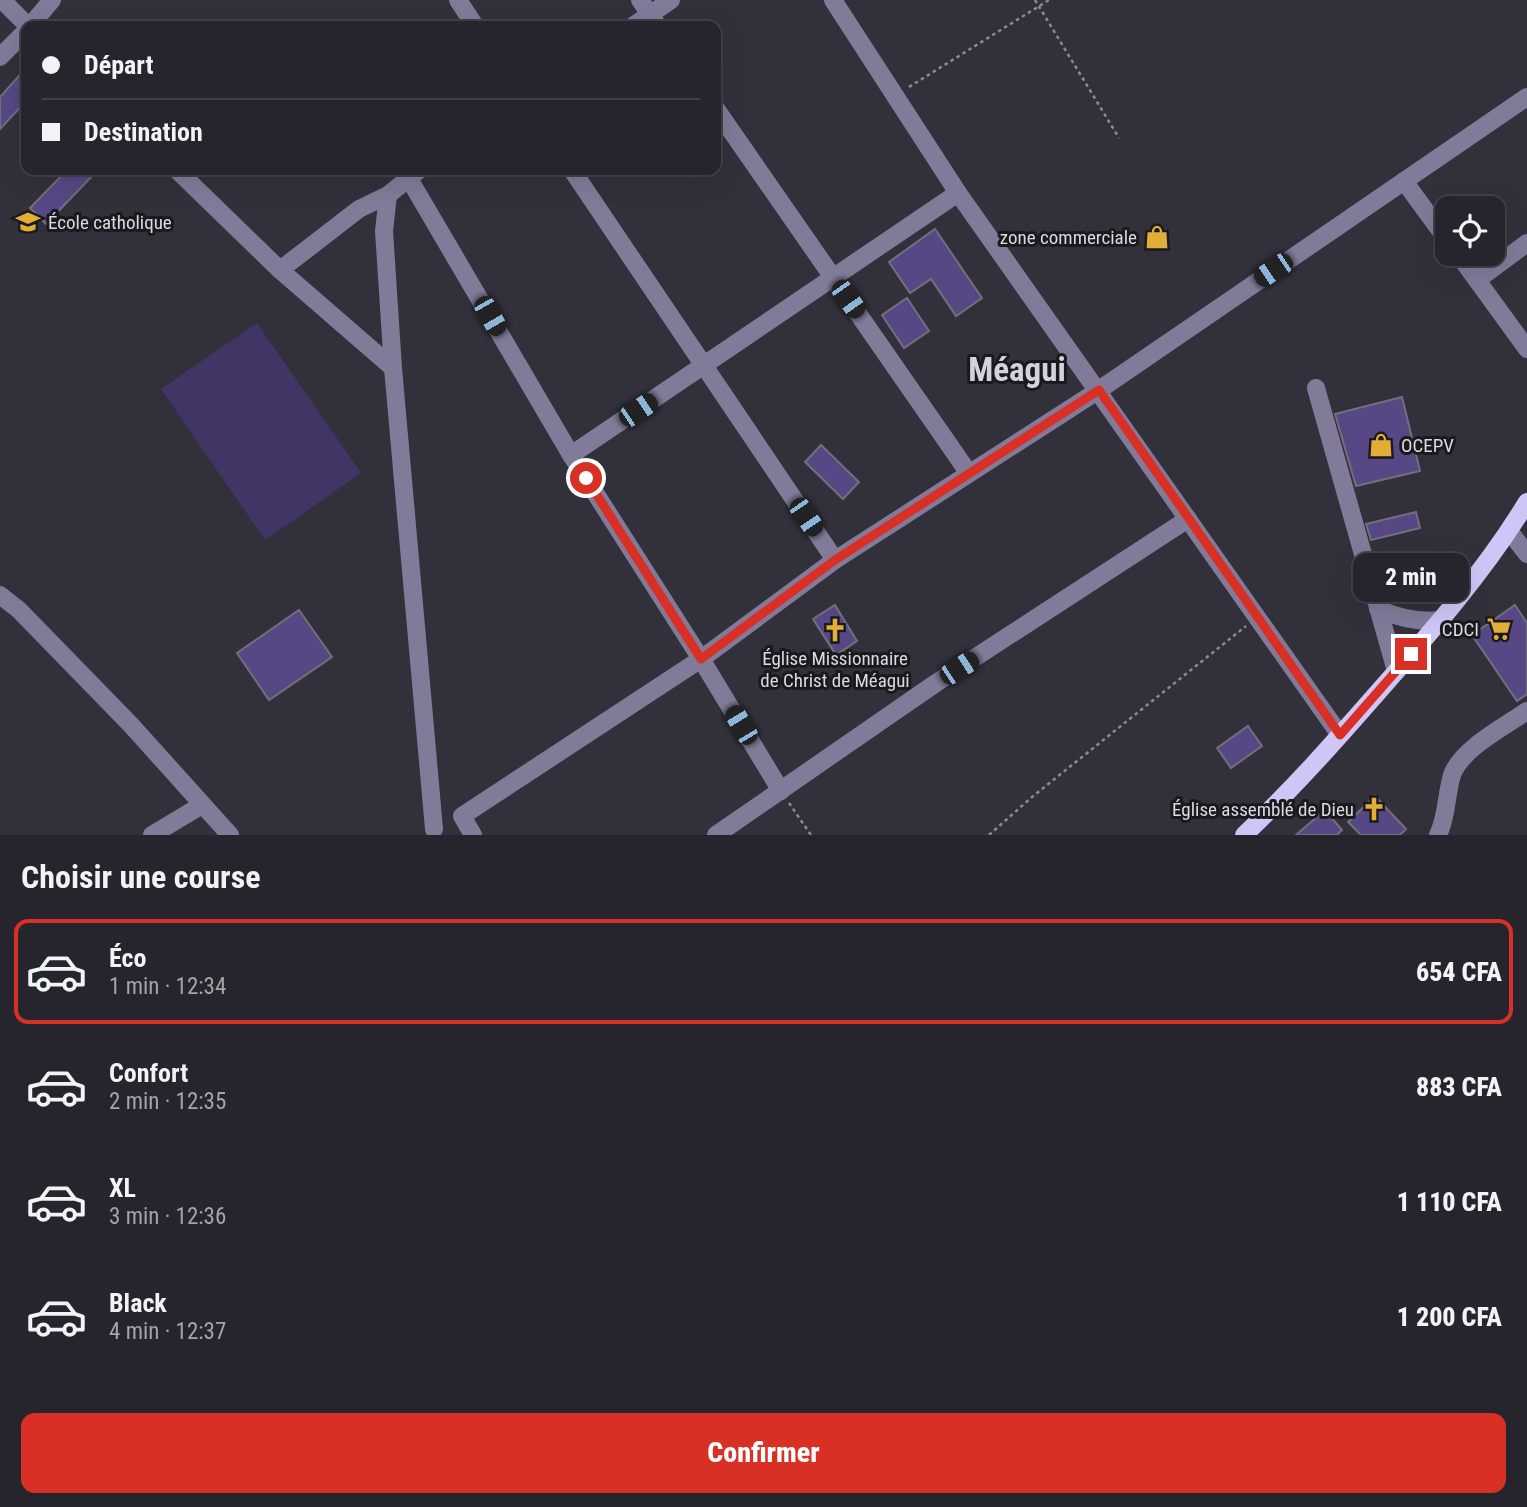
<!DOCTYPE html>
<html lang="fr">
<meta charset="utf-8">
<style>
body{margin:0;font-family:"Roboto Condensed",sans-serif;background:#323038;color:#f1f3f6;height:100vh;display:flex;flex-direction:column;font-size:26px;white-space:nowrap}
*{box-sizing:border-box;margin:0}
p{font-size:23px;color:#a4a4a9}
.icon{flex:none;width:38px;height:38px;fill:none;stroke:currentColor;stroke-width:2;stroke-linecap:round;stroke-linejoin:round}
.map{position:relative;height:835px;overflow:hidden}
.sheet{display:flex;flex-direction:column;background:#26242c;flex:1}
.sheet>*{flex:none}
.top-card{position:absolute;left:21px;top:21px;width:700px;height:154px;border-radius:14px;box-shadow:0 7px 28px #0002,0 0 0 2px #424148;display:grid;align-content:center;height:154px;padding:0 21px;background:#26242c}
.controls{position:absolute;left:1435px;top:196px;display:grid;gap:14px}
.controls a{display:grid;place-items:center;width:70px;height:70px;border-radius:14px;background:#26242c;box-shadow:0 7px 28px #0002,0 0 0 2px #424148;font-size:35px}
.end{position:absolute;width:32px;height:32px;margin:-16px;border:9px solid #d93025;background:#fff;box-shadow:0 0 0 4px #fff}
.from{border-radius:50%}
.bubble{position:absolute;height:49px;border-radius:14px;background:#26242c;box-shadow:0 7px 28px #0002,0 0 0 2px #424148;font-size:23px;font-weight:800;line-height:49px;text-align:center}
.car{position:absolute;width:21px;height:42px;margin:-21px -10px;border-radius:9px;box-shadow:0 0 5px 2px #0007;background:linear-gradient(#222 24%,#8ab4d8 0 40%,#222 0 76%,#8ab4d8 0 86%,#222 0)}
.top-card b{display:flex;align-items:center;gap:24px;height:66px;font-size:26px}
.top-card b+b{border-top:2px solid #424148}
.top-card i{width:18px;height:18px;background:#f1f3f6}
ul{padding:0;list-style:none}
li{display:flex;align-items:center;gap:21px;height:105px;margin:0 14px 10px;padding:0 7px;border:4px solid transparent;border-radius:14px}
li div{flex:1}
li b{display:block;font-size:26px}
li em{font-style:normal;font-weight:800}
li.active{border-color:#d93025}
li>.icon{width:63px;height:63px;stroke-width:1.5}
h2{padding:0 21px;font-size:32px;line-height:84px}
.primary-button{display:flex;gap:14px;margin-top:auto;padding:14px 21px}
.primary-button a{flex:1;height:80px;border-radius:14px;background:#d93025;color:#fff;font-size:28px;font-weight:800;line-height:80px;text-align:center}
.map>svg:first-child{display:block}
.green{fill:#413566}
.building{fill:#574885;stroke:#71707a;stroke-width:2}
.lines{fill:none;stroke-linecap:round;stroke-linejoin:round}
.path{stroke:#8c8a92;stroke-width:2.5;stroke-dasharray:3.5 3.5;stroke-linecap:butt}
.minor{stroke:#817b99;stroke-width:18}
.major{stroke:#cfc6f7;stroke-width:18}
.route{stroke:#d93025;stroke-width:9}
.labels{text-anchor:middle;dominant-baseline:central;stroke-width:6;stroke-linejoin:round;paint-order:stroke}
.poi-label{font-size:19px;fill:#dbdae0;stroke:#1a191d;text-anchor:end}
.town-label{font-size:33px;font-weight:bold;fill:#d3d1dd;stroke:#1a191d}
</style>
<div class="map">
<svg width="1527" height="835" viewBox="0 0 1527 835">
<rect width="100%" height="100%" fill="#32303a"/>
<polygon class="green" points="257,323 361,473 265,540 161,389"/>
<g class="building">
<polygon points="26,68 26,101 0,129 0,97"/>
<polygon points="67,170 98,170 46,224 30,208"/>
<polygon points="935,229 982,298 956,316 931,279 910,293 889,262"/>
<polygon points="907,298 929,331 904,348 882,315"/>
<polygon points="1402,397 1420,471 1356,486 1335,414"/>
<polygon points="821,445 859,482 843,499 805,462"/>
<polygon points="1416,512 1420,528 1371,540 1366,524"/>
<polygon points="835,605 857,641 836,655 813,619"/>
<polygon points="1515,605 1527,623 1527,694 1517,701 1472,635"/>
<polygon points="299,610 332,657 269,700 237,653"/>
<polygon points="1248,726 1262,746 1231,768 1217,748"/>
<polygon points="1375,796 1406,829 1400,835 1361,835 1348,822"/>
<polygon points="1325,810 1342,830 1337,835 1296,835"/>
</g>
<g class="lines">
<g class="path">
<polyline points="1035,0 1119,138"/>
<polyline points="909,87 1049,0"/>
<polyline points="789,803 811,835"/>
<polyline points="989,835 1032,797 1246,626"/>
</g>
<g class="minor">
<polyline points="2,0 28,26"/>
<polyline points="458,0 475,26"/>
<polyline points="640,0 658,26"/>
<polyline points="833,0 958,193 1340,735"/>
<polyline points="30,26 52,0"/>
<polyline points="633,26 671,0"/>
<polyline points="0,57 26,31"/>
<polyline points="716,109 968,472"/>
<polyline points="177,170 280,270 393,368"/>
<polyline points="419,170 388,195 384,231 393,368 434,829"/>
<polyline points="572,170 835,560"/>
<polyline points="408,177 571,455 701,659 781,791"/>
<polyline points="1404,181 1447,240"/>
<polyline points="1458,254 1527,349"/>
<polyline points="280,270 359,209 388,195"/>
<polyline points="1477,280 1527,243"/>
<polyline points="1316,388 1396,671"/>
<polyline points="571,455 958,193"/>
<polyline points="1509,531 1527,554"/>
<polyline points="0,595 19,610 131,725 230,835"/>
<path d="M1378 609C1399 618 1419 623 1441 620"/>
<polyline points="152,835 202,805"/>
<polyline points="473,835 462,816 701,659 835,560 1099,390 1527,97"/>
<polyline points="716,835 936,683 1188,519"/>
<path d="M1438 835C1447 817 1446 795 1452 775 1461 749 1504 727 1527 711"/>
</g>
<path class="major" d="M1244 835C1292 790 1336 740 1379 691 1432 631 1485 571 1527 502"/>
</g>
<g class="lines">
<polyline class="route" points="586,478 701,659 835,560 1099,390 1340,735 1411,654"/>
</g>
<defs>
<g id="school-bare" transform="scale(1.89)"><path d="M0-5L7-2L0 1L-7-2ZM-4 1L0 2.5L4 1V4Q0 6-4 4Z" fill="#e3ae35" stroke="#1a191d" stroke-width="2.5" paint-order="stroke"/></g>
<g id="shop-bare" transform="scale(1.89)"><path d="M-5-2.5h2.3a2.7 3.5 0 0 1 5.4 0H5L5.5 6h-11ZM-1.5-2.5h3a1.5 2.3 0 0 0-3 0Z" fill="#e3ae35" stroke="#1a191d" stroke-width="2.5" paint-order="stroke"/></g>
<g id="supermarket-bare" transform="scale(1.89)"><path d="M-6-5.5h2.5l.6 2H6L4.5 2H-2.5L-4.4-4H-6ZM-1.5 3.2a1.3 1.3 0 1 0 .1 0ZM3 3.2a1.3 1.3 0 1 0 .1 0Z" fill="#e3ae35" stroke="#1a191d" stroke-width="2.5" paint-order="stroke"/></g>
<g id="church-bare" transform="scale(1.89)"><path d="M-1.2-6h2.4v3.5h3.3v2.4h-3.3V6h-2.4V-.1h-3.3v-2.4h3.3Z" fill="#e3ae35" stroke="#1a191d" stroke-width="2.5" paint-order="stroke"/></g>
</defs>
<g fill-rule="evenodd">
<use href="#school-bare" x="28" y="222"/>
<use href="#shop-bare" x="1157" y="237"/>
<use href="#shop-bare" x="1381" y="445"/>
<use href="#supermarket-bare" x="1499" y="629"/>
<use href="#church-bare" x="835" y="630"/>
<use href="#church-bare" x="1374" y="809"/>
</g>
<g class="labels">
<g class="poi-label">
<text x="48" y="222" text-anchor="start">École catholique</text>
<text x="1137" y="237">zone commerciale</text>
<text x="1401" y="445" text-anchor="start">OCEPV</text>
<text x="1479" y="629">CDCI</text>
<text x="835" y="658" text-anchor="middle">Église Missionnaire<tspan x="835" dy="22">de Christ de Méagui</tspan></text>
<text x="1354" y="809">Église assemblé de Dieu</text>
</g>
<g class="town-label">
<text x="1017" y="369">Méagui</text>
</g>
</g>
</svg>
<div class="controls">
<a><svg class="icon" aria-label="locate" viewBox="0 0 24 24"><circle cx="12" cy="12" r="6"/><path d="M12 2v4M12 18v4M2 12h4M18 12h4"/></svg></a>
</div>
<i class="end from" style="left:586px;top:478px"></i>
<i class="end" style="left:1411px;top:654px"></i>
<div class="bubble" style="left:1353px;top:553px;width:116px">2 min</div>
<i class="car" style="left:1273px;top:270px;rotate:236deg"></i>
<i class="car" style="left:848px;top:299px;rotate:145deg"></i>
<i class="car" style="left:490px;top:316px;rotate:150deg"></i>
<i class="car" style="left:638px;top:410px;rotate:56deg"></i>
<i class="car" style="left:806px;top:517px;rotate:146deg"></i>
<i class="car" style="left:959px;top:668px;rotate:57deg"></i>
<i class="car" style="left:741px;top:725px;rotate:329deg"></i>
<div class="top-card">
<b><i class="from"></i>Départ</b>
<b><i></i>Destination</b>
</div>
</div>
<section class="sheet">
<h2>Choisir une course</h2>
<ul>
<li class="active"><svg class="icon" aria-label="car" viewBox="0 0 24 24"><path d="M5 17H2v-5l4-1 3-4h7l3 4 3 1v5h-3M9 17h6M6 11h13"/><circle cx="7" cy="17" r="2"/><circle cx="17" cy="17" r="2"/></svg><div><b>Éco</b><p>1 min · 12:34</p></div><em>654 CFA</em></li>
<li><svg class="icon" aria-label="car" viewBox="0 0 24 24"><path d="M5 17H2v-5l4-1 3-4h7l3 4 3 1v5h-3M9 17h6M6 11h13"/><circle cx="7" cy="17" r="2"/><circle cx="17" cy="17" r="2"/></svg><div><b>Confort</b><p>2 min · 12:35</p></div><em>883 CFA</em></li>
<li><svg class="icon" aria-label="car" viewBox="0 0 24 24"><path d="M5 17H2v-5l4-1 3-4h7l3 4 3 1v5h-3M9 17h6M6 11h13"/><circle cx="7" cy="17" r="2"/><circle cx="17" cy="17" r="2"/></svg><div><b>XL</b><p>3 min · 12:36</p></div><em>1 110 CFA</em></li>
<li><svg class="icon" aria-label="car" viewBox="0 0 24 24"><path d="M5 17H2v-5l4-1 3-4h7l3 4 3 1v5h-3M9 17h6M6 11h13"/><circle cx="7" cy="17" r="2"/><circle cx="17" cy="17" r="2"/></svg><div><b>Black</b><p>4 min · 12:37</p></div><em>1 200 CFA</em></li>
</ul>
<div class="primary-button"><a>Confirmer</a></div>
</section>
